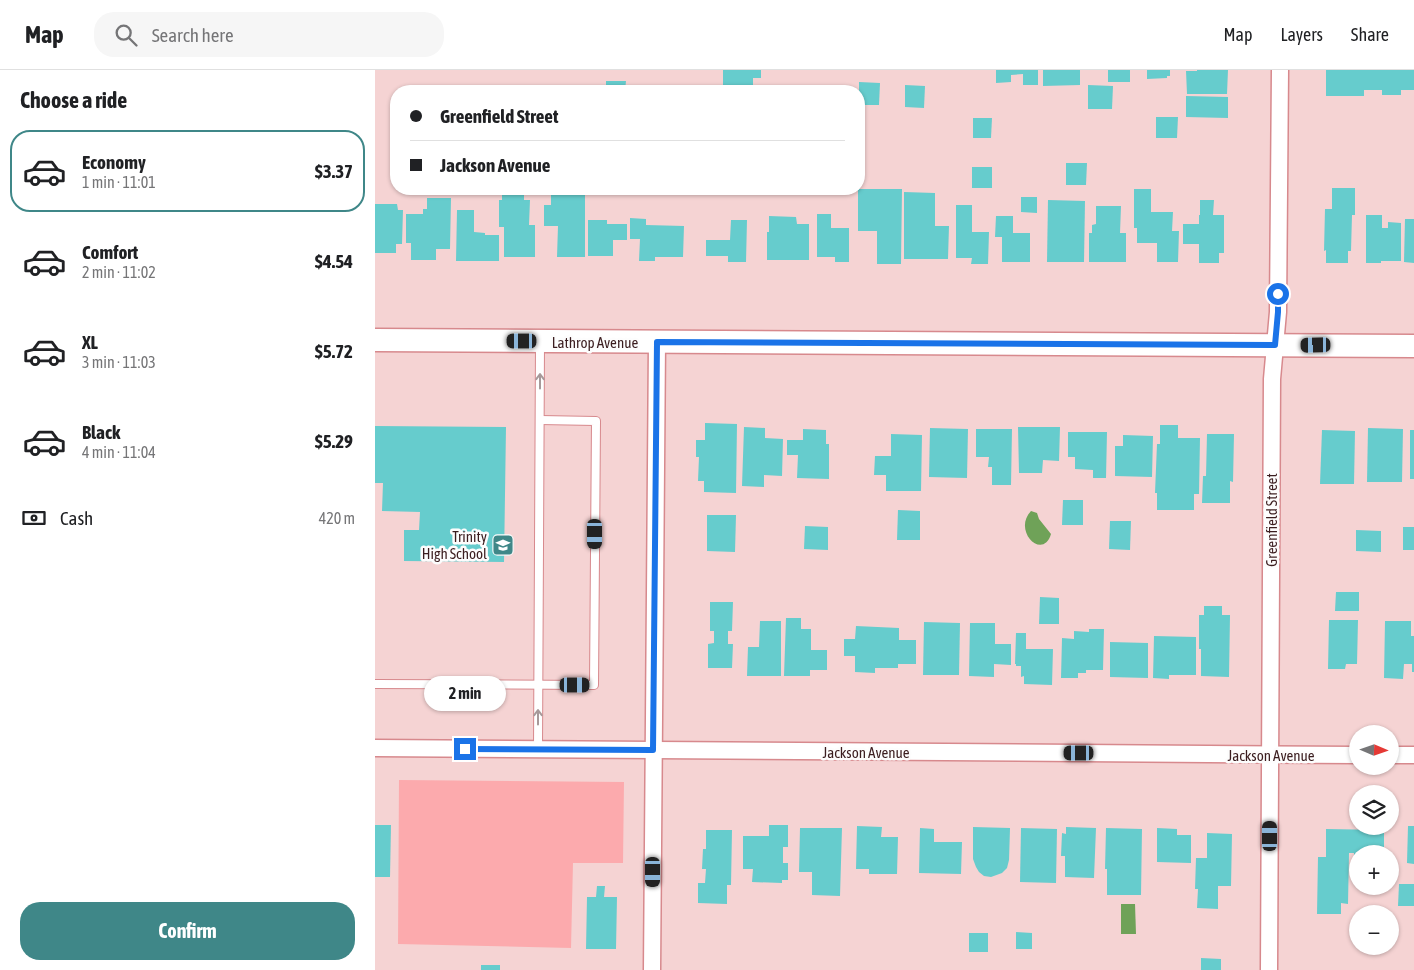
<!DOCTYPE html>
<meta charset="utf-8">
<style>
body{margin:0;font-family:"Asap Condensed",sans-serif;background:#f6f6f6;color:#202124;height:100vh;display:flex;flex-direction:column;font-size:19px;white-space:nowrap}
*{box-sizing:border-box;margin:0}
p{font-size:16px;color:#757577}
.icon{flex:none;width:28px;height:28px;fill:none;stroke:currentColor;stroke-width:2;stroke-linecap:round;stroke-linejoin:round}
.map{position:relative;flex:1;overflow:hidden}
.sheet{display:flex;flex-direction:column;background:#fff;width:375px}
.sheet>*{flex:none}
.guide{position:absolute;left:15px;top:15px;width:475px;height:110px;border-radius:20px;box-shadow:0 1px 4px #0004;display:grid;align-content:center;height:110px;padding:0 20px;background:#fff}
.needle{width:32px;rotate:92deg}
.controls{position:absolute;left:974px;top:655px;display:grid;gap:10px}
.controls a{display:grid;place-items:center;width:50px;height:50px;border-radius:50%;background:#fff;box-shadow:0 1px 4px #0004;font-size:25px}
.end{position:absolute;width:22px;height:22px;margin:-11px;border:6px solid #1a73e8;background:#fff;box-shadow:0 0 0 2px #fff}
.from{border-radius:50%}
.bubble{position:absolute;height:35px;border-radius:18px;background:#fff;box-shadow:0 1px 4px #0004;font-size:16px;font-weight:700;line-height:35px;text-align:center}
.car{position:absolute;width:15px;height:30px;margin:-15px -8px;border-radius:6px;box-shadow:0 0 4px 1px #0007;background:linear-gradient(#222 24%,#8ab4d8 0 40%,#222 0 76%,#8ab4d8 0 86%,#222 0)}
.guide b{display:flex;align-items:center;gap:18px;height:48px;font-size:19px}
.guide b+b{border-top:1px solid #e0e0e0}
.guide i{width:12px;height:12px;background:#202124}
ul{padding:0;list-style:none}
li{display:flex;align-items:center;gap:15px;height:82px;margin:0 10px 8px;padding:0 10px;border:2px solid transparent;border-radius:20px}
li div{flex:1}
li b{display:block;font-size:19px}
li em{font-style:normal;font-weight:700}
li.on{border-color:#3f8788}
li>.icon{width:45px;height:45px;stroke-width:1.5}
h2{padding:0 20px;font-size:22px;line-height:60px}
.pay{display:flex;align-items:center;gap:12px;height:55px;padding:0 20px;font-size:19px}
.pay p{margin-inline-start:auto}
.button{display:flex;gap:10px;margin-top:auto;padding:10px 20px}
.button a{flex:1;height:58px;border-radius:20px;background:#3f8788;color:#fff;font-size:20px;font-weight:700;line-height:58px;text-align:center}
header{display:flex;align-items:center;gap:30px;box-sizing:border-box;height:70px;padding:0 25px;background:#fff;border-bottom:1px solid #e0e0e0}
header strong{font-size:24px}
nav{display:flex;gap:28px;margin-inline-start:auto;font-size:18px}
.search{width:350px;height:45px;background:#f6f6f6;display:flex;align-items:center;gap:12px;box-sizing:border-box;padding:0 18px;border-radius:20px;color:#757577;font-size:19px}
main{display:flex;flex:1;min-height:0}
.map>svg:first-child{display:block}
.green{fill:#fcaaad}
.water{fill:#6fa258}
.building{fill:#66cccd}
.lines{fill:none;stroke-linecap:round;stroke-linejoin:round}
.lane-casing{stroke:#d7898d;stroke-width:10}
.street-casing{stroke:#d7898d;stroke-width:19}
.secondary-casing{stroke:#d7898d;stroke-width:25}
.lane{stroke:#fff;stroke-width:8}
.street{stroke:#fff;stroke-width:16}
.secondary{stroke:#fff;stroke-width:22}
.oneway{stroke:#a7999a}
.route{stroke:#1a73e8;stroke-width:6}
.labels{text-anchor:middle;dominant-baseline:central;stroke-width:5;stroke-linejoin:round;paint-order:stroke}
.street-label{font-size:15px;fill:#3b1d1f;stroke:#fdfdfd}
.poi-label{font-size:15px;fill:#3b1d1f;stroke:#fdfdfd;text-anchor:end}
</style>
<header>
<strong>Map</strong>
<div class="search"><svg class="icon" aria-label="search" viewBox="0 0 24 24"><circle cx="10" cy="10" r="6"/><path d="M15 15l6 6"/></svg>Search here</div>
<nav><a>Map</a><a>Layers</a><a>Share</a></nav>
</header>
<main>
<section class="sheet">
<h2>Choose a ride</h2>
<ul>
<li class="on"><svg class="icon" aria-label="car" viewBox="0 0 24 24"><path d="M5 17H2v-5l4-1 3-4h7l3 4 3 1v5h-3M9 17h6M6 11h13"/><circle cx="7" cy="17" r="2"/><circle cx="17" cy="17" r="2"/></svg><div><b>Economy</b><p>1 min · 11:01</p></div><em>$3.37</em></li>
<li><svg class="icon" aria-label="car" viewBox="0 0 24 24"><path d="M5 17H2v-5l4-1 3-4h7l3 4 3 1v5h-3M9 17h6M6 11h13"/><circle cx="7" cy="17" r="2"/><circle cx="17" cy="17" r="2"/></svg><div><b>Comfort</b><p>2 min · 11:02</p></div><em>$4.54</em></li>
<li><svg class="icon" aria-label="car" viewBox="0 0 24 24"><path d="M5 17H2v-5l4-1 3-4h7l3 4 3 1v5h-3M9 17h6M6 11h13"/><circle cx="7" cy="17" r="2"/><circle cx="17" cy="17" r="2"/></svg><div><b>XL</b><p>3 min · 11:03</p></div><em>$5.72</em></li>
<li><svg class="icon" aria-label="car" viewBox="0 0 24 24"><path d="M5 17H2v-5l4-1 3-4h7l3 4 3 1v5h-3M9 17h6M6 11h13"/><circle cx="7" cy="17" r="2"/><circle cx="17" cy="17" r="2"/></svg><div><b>Black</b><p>4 min · 11:04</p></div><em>$5.29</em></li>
</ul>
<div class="pay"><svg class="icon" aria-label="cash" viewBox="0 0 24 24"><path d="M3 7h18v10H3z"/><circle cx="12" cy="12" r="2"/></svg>Cash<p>420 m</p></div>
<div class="button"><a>Confirm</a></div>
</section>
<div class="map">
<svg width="1039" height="900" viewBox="0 0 1039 900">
<rect width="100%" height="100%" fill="#f5d3d3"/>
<polygon class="green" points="24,710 249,712 248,793 198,793 196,878 23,874"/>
<g class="water">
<path d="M656 441 662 443 664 449 676 464C668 491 637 461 656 441Z"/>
<polygon points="746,834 760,834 761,864 746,864"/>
</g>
<g class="building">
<polygon points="348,0 386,0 386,8 378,8 378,21 348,21"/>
<polygon points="621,0 663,0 663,15 648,15 648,4 636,5 636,12 621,13"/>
<polygon points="668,0 705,0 705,15 668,16"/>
<rect x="733" y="0" width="22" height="12"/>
<polygon points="772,0 795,0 795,6 792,6 792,8 772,9"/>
<polygon points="822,0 853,0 852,24 812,24 811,1 822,1"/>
<polygon points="951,0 1039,0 1039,20 1026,20 1026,25 1007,25 1007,20 989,20 989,26 951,26"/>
<polygon points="231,11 251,11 250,21 231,21"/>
<polygon points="484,12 505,13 504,35 484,35"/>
<polygon points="530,15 550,16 549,38 530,37"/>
<polygon points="713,15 738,16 737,39 713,39"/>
<polygon points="811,26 853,27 853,48 811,47"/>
<polygon points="781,47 803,47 802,68 781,68"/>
<polygon points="598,48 617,48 616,68 598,68"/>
<polygon points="691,93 712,93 711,115 691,115"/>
<rect x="597" y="97" width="20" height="21"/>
<polygon points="957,118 980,118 980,145 977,145 976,181 973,181 973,193 951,193 951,180 949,181 950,139 957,139"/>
<polygon points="127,119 149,119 149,130 155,130 154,155 160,155 160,187 129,187 129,157 124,157 124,130 127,130"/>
<polygon points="176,119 210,119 210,187 182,187 183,156 169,156 169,135 176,135"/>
<polygon points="483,119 527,119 526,194 502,194 502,161 483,161"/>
<polygon points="759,119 776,119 776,142 798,142 797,161 804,161 803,192 782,192 782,173 762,173 762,158 759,158"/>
<polygon points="529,122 560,123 560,156 574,156 573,189 529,189"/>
<polygon points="646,127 662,127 662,143 646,142"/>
<polygon points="52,128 76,128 75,179 61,179 61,190 36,190 36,173 31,173 31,144 48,144 48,139 52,139"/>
<polygon points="673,130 710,131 709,192 672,192"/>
<polygon points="825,130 839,130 838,145 849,145 849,183 844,183 844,193 824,193 824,174 808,174 808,154 824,154 824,145 825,145"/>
<polygon points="0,134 22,134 23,140 28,140 27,174 21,174 21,183 0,183"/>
<polygon points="581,135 597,135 597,162 614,162 613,194 596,194 597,188 581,188"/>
<polygon points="721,136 746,136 745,163 751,163 751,192 714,192 714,163 717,163 717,155 721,154"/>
<polygon points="82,140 99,140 99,162 110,163 110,165 124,165 124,191 81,191"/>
<polygon points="442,144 456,144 456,158 474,158 474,192 460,192 460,187 442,187"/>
<polygon points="991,145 1007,145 1007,158 1013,158 1013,152 1026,153 1026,191 1006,191 1006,193 991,193"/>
<polygon points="394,146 421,147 422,154 434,154 434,190 392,190 392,162 394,162"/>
<polygon points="621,146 638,146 638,163 655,163 655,192 627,192 627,167 620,167"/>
<polygon points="255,148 271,149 271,155 309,156 308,187 280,187 280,191 264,191 265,169 255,169"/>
<polygon points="1030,149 1039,149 1039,193 1029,192"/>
<polygon points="213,150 232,150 232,154 252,154 252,170 238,170 238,186 213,186"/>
<polygon points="356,150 372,150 371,192 353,192 353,186 331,186 331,170 355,170"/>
<polygon points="330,353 362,354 361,423 329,422 329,411 323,411 324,387 321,387 321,370 330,370"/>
<polygon points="785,355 803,355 803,368 825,368 824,424 819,424 819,440 782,440 782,423 780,423 782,374 785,374"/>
<polygon points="0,356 131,357 129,492 29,491 29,460 44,460 45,442 7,441 8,413 0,413"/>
<polygon points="369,357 390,358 390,368 408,369 407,406 389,405 389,417 367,416"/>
<polygon points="643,357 685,357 684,391 668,390 667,403 644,403"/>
<polygon points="555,358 593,359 592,408 554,407"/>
<polygon points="993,358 1028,359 1027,412 992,412"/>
<polygon points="428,359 451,360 451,374 454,374 454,409 422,408 423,385 412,385 412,370 428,370"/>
<polygon points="601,359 637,359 636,415 617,415 617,397 613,397 614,387 601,387"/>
<polygon points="947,360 980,361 979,414 945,414"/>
<rect x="1035" y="360" width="4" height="49"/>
<polygon points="693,362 732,362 731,408 718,408 718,400 700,399 700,387 693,387"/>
<polygon points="516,364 547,365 546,421 511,421 511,405 499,405 500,386 516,386"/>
<polygon points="832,364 859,364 858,412 855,411 855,433 827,433 828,406 831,406"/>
<polygon points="748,365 778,366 777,407 740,406 740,376 748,376"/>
<polygon points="688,430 708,430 708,455 687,455"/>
<polygon points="523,440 545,441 545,470 522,470"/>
<polygon points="332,445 361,445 360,482 332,481"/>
<polygon points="735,451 756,451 755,480 734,479"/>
<polygon points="430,456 453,457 453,480 429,479"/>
<rect x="1028" y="457" width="11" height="23"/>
<polygon points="981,460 1006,461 1006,482 981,481"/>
<polygon points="961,522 984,522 984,541 960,541"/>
<polygon points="665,527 684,528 684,554 664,554"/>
<polygon points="335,532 358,532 357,561 353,561 353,574 358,574 357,598 333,598 333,574 339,573 339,561 335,561"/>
<polygon points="829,536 847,536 847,545 855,545 854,607 826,606 826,579 824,579 824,545 829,545"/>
<polygon points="411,548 426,548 426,559 436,559 436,580 452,580 452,600 435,600 435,606 409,606"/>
<polygon points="954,550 983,550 982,594 971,594 970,599 953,599"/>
<polygon points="385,551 406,551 406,606 372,606 373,577 384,577"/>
<polygon points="1010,551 1036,551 1036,566 1039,566 1039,602 1037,602 1037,594 1029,594 1028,609 1009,608"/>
<polygon points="549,552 585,553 584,605 548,605"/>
<polygon points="595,553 620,553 620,574 636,574 636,595 619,594 619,607 594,606"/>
<polygon points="481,556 524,558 524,570 541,570 541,594 523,594 523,598 500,598 500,603 480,602 480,586 469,586 469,569 480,569"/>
<polygon points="714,559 729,559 728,600 711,600 711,603 703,603 703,608 686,608 687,568 699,569 699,561 714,562"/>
<polygon points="641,563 651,563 651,579 678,579 677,615 649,614 649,606 646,607 646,596 641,596 641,594 640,594"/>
<polygon points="779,566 821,567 821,605 794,605 794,609 778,608"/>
<polygon points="735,572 773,573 773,608 735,607"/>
<polygon points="0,755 16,755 15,807 0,807"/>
<polygon points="394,755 413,755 413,777 408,777 408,793 413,793 413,810 407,810 407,813 377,812 378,799 368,799 368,766 394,766"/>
<polygon points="482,756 507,757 506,767 523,767 522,804 494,804 494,799 481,799"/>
<polygon points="1033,756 1039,756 1039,794 1032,793"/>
<polygon points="598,757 635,758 634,790 632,798 627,803 616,807 609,806 604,802 601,797 598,789"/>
<polygon points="691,757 721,758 719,808 690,807 690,786 686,786 687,763 691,764"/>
<polygon points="425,758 467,758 465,826 437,825 437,802 424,802"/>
<polygon points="545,758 559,759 559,772 587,772 586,804 544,803"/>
<polygon points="646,758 682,759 681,813 645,812"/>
<polygon points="731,758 767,759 766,825 732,825 732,799 730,799"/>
<polygon points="782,758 802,759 802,765 816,765 816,793 782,792"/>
<polygon points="951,759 1009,760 1009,784 982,784 982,800 979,800 979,783 974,783 973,834 966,833 966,844 942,844 943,787 951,787"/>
<polygon points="331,760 357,760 356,815 352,815 352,834 323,833 323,813 330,813 331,799 327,799 328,779 331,779"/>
<polygon points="832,763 857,764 856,816 843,816 843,839 822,838 823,819 820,819 821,788 832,788"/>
<polygon points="1024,814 1039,814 1039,836 1023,836"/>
<polygon points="222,816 230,816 229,827 242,827 241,879 211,879 212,827 221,827"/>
<polygon points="641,862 657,863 657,879 641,879"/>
<rect x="594" y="863" width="19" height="19"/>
<polygon points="826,888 846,889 846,900 826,900"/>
<rect x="106" y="895" width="19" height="5"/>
</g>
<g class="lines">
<g class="lane-casing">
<g id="lane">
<polyline points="0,614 219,615 221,351 165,350"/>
<polyline points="163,679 165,274"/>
</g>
</g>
<g class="street-casing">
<g id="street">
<polyline points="0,678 982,685"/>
<polyline points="1015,685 1039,685"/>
<polyline points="277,900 282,272"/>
<polyline points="894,900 897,309 903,242 905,0"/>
</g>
</g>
<g class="secondary-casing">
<polyline id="secondary" points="0,270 1039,276"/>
</g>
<use href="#lane" class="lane"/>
<use href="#street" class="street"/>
<use href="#secondary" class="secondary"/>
</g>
<defs><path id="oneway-shaft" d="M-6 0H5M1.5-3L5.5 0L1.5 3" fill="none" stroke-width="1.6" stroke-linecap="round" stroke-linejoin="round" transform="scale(1.25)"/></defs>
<g class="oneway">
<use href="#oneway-shaft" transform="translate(165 311) rotate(-90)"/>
<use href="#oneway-shaft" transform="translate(163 647) rotate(-90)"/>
</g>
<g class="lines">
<polyline class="route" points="90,679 278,680 282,272 900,275 903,242 903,224"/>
</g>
<defs>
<g id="school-square" transform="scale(1.125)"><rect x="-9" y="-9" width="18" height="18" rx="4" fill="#3f8788" stroke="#fdfdfd"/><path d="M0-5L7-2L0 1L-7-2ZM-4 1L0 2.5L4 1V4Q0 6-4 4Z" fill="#fff"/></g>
</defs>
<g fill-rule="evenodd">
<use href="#school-square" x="128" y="475"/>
</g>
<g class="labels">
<g class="street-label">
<text x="220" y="272">Lathrop Avenue</text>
<text transform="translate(896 450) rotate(-90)">Greenfield Street</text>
<text x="491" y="682">Jackson Avenue</text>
<text x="896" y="685">Jackson Avenue</text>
</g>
<g class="poi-label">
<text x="112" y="466">Trinity<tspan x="112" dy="17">High School</tspan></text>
</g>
</g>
</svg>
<div class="controls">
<a><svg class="needle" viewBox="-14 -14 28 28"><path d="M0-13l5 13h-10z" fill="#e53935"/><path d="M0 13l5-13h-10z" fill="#757577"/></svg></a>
<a><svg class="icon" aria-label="layers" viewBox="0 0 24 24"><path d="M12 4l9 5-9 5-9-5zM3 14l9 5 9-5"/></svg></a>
<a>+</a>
<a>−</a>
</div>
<i class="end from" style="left:903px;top:224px"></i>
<i class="end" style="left:90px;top:679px"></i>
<div class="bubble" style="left:49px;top:606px;width:82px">2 min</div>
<i class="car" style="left:147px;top:271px;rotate:270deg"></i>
<i class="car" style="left:941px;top:275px;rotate:269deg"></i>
<i class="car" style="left:220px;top:464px;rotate:180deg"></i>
<i class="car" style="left:200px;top:615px;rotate:90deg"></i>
<i class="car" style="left:704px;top:683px;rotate:270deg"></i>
<i class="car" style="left:895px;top:766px;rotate:0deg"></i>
<i class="car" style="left:278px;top:802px;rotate:180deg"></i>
<div class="guide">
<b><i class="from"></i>Greenfield Street</b>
<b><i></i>Jackson Avenue</b>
</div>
</div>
</main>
